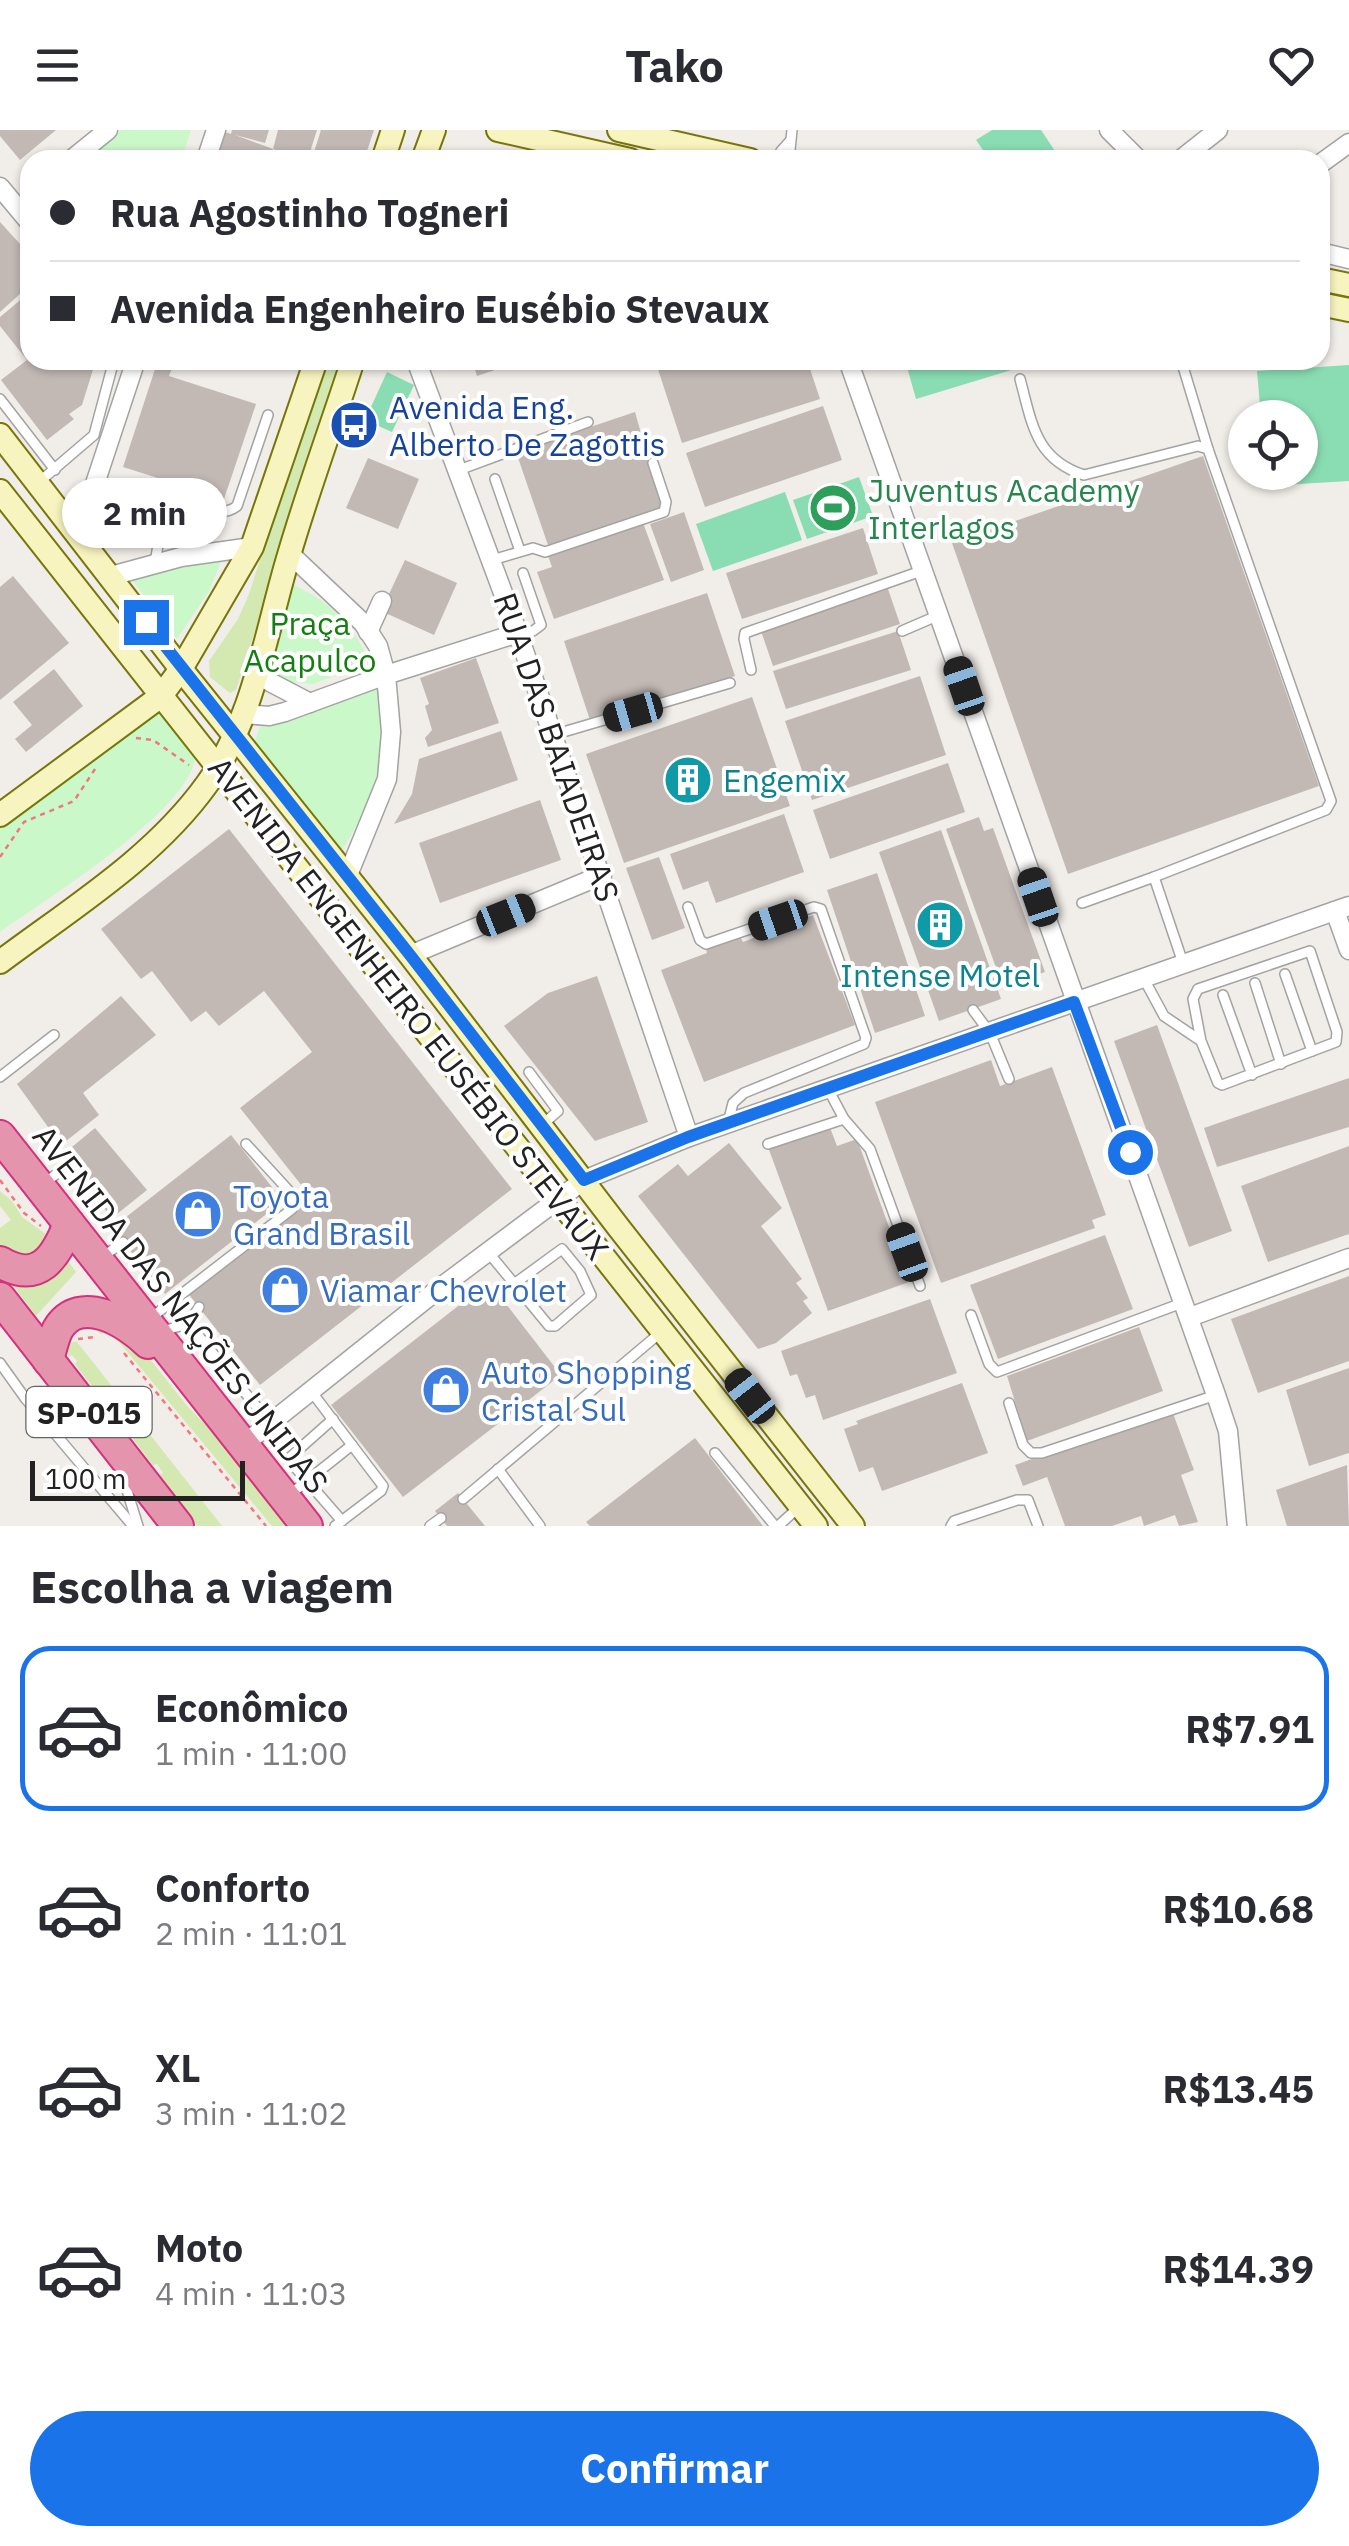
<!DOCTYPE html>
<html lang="pt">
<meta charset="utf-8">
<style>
body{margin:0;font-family:"IBM Plex Sans",sans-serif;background:#f7f7f7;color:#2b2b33;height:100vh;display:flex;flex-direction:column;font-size:38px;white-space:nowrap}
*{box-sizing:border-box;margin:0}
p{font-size:32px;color:#7c7c81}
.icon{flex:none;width:55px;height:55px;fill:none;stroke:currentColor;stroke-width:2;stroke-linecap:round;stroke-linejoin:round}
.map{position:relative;height:1396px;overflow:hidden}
.panel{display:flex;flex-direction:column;background:#fff;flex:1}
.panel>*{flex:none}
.top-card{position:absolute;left:20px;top:20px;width:1310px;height:220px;border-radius:30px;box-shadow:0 2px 8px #0004;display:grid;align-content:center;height:220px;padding:0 30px;background:#fff}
.controls{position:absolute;left:1228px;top:270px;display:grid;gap:20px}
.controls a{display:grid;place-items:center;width:90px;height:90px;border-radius:50%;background:#fff;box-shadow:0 2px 8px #0004;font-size:50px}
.scale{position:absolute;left:30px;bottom:25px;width:215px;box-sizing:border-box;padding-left:10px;border:5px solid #222;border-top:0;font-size:28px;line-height:35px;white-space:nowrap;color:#222;-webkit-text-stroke:8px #fff;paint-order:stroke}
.end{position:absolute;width:45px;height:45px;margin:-22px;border:12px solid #1a73e8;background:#fff;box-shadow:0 0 0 5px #fff}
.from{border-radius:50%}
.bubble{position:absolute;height:70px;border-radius:35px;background:#fff;box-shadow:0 2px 8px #0004;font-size:32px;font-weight:700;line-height:70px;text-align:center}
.car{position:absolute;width:30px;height:60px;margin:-30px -15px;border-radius:12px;box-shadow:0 0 8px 2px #0007;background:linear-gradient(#222 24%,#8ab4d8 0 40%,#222 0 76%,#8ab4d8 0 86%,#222 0)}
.top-card b{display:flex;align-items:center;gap:35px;height:95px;font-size:38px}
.top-card b+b{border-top:2px solid #e1e1e2}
.top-card i{width:25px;height:25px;background:#2b2b33}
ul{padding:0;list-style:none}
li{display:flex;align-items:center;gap:30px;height:165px;margin:0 20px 15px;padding:0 10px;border:5px solid transparent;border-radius:30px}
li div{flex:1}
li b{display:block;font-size:38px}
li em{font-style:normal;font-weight:700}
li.active{border-color:#1a73e8}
li>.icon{width:90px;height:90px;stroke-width:1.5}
h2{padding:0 30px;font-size:45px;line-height:120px}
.cta{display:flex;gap:20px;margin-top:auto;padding:20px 30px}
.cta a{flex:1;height:115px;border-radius:60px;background:#1a73e8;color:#fff;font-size:40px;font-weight:700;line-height:115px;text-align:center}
header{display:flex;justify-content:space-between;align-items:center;height:130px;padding:0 30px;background:#fff;font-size:45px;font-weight:700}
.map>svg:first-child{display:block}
.grass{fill:#d3e9b1}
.park{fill:#cbf8c9}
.pitch{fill:#8addb3}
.building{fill:#c2b9b5}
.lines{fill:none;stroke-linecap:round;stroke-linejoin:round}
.lane-casing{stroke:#a3a3a3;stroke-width:12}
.street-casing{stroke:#a3a3a3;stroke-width:21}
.secondary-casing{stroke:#787609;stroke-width:26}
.highway-casing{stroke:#d5307d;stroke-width:34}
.path{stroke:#f57678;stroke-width:2.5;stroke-dasharray:5 5;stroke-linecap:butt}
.lane{stroke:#fff;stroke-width:9}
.street{stroke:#fff;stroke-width:18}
.secondary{stroke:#f8f4c0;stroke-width:22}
.highway{stroke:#e594ad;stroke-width:30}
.route{stroke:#1a73e8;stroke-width:12}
.labels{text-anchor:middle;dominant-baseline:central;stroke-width:8;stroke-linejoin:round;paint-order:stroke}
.shield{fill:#fff;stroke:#646464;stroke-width:2.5}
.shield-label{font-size:30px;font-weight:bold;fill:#222}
.transit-label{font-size:32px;fill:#164399;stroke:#fff;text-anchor:start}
.leisure-label{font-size:32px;fill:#27864d;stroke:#fff;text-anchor:start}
.park-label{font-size:32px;fill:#147f10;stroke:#fff}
.street-label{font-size:32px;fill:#222;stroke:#fff}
.culture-label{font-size:32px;fill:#0d838f;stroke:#fff;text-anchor:start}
.shop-label{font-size:32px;fill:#366cbe;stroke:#fff;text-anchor:start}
</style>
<header><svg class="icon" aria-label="menu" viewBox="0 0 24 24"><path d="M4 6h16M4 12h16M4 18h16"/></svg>Tako<svg class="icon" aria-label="heart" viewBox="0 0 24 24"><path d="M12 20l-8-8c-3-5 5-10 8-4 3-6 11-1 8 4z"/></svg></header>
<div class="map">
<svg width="1349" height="1396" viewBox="0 0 1349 1396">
<rect width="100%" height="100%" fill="#f1ede9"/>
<g class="grass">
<polygon points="324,230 342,230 236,560 230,563 210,547 209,531 238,489 249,464"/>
<polygon points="0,1061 12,1071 22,1087 50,1107 35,1124 22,1126 0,1121 0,1098 11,1090 0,1076"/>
<polygon points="68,1131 76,1142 36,1186 10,1151 59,1140"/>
<polygon points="103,1194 123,1201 136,1211 133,1214 138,1221 142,1219 188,1277 232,1321 229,1324 235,1329 238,1327 293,1396 272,1396 110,1201 100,1204 94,1196"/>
<polygon points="76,1211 81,1217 222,1396 197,1396 159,1345 163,1343 157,1334 153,1335 75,1234 77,1231 72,1225 69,1227 65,1215"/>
</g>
<g class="park">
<polygon points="121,0 191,0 181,30 85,30"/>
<polygon points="223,427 209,461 177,509 127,443"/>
<path d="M287 452C328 470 351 491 370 532L313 554 280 551 266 525Z"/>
<path d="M379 555C391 630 380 659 340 723L254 612 260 597Z"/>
<path d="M147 581 159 583 195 629C186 683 46 769 0 802V688Z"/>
</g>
<g class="pitch">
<polygon points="992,0 1041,0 1061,30 990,30 976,10"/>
<polygon points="905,230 1023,230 1025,236 916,269"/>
<polygon points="1349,235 1349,351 1267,356 1266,343 1300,342 1300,288 1261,287 1257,241"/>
<polygon points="387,242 414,255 392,302 365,290"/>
<polygon points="859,347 873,386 807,409 793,370"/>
<polygon points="785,362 802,410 713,441 696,394"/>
</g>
<g class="building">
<polygon points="0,0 56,0 20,30 0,6"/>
<polygon points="232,0 269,0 265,13 235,5 273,19 270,27 277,30 213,30 222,1 231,4"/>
<polygon points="278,0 317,0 310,22 314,22 321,0 374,0 364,30 307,30 273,19"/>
<polygon points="0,92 30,125 30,155 0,182"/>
<polygon points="30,162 30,230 96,230 82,275 69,284 74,289 47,310 1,250 27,230 0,196 0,187"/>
<polygon points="158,230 175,230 169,246 256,274 224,369 123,337"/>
<polygon points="472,230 522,230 522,231 477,246"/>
<polygon points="655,230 807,230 820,269 682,313"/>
<polygon points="823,276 842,330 705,377 686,323"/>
<polygon points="635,282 662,378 549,418 516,322"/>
<polygon points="1203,326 1319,656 1068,744 952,413"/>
<polygon points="368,328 419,349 398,399 346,378"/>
<polygon points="684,382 704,440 671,452 650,394"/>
<polygon points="642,390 664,450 554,489 537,442 552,437 547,423"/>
<polygon points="863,398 878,444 742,489 726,443"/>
<polygon points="405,430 457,453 434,505 381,481"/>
<polygon points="13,446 69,513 0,570 0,457"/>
<polygon points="887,456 900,494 773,536 760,498"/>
<polygon points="707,463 735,546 591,593 564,511"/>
<polygon points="898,501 911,540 786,579 773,541"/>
<polygon points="476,528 499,593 428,617 425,608 432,600 425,576 429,574 420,548"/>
<polygon points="54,539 83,576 26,622 15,609 32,595 13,572"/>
<polygon points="920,546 946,625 812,670 785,591"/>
<polygon points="752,567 790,676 624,733 586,624"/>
<polygon points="501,601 518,650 394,694 412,664 419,629"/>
<polygon points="948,633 965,682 830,729 813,680"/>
<polygon points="540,670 561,730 440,773 419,713"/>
<polygon points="784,684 804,742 716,773 708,751 683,760 670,724"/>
<polygon points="979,687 984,701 993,698 1045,842 1003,857 946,699"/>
<polygon points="229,699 512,1059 260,1255 187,1162 310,1066 240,978 312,922 264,861 219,896 206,881 191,892 152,841 141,849 101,799"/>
<polygon points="941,700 1001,869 939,891 879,722"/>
<polygon points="659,727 685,798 652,810 626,738"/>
<polygon points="877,743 925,886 875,903 827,760"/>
<polygon points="813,785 855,895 704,952 661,840 707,823 705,815 739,805 743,812"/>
<polygon points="597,846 648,992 595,1011 504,896 548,863"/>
<polygon points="121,866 156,905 83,963 99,985 61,1015 17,954"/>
<polygon points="1157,895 1232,1101 1189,1117 1114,911"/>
<polygon points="991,930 1000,956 1052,937 1106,1085 1092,1090 1095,1098 941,1153 875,972"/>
<polygon points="1349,948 1349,997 1217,1037 1204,998"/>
<polygon points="829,995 837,1016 857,1009 909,1152 828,1181 768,1017"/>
<polygon points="95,998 147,1060 112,1088 61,1026"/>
<polygon points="231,1005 283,1071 165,1164 112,1098"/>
<polygon points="729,1013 782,1078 761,1096 802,1149 796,1153 808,1168 803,1171 812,1183 776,1213 758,1219 638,1066 678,1034 688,1046"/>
<polygon points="1349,1016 1349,1104 1268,1132 1241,1056"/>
<polygon points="1105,1105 1133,1179 998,1229 970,1155"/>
<polygon points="1349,1146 1349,1231 1258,1263 1231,1189"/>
<polygon points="489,1152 561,1245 403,1367 331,1275"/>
<polygon points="930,1169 957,1243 823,1290 815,1265 806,1268 797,1244 790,1246 781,1221"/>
<polygon points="1139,1197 1163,1261 1027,1311 1007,1246"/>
<polygon points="1349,1238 1349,1323 1309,1336 1286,1260"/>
<polygon points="962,1253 988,1323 882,1361 873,1337 859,1342 844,1299 858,1294 856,1291"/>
<polygon points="1171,1278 1194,1340 1181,1345 1198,1392 1179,1396 1175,1385 1144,1396 1141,1386 1112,1396 1065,1396 1047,1347 1023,1356 1015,1335"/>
<polygon points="695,1308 763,1396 590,1396 586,1392"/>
<polygon points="1347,1335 1349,1396 1287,1396 1276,1360"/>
<polygon points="458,1363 485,1396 447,1396 435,1381"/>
</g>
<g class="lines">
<g class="lane-casing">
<g id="lane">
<polyline points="778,30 781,21 790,11"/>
<polyline points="789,30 792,0"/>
<polyline points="1181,230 1208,319"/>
<path d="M1020 249C1032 293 1035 329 1084 345L1198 316 1208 319 1331 671 1326 680 1154 747 1183 833"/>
<polyline points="0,269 55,340"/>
<polyline points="459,340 588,292"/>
<polyline points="495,349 520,421"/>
<polyline points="39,352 94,305 114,230"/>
<polyline points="492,430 533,418 545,422 664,382 666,372 653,333"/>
<path d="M155 432C159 413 160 389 174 374 195 374 220 390 237 376L268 285"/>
<polyline points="902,501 939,485"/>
<polyline points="518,503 533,501 541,495 523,443"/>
<polyline points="751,540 744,509 745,503 924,440"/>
<polyline points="553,605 730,553"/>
<polyline points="1082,773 1154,747"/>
<polyline points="688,777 700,810 706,814 814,777 821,779 866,908 864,914 744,963 733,973 728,993"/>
<polyline points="1285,844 1312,921"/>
<polyline points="1144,849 1164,886 1201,911 1218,953 1222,955 1336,912 1337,902 1310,821 1198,859 1193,869 1201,911"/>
<polyline points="1255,853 1281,934"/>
<polyline points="1223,865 1252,945"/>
<polyline points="973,880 990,903 1009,949"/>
<polyline points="529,942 558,981 542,995"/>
<polyline points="0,947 54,905"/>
<polyline points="828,959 844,989 870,1019 920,1156"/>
<polyline points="768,1014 844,989"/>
<polyline points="46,1052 68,1035"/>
<polyline points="488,1122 549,1196 555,1196 591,1165 580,1141 562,1119 514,1154"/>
<polyline points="100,1129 123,1112"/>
<polyline points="971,1185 989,1234 997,1242 1182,1173"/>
<polyline points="152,1187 292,1079 290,1062 246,1014"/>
<polyline points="188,1196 199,1177"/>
<polyline points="159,1202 180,1196 192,1198 270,1293"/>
<polyline points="0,1233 25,1268 133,1396"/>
<polyline points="311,1261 383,1356 381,1361 335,1396"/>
<polyline points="1009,1273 1023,1315 1031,1323 1042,1323 1216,1265"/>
<polyline points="333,1289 288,1329 342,1391"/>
<polyline points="715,1323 775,1396"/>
<polyline points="498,1339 540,1396"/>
<polyline points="122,1344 138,1396"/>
<polyline points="288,1366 352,1315"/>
<polyline points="463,1369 660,1203"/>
<polyline points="430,1396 441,1388"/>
<polyline points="778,1396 798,1378"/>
<polyline points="951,1396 954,1391 1017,1370 1028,1370 1038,1396"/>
</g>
</g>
<g class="street-casing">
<g id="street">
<polyline points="1109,0 1139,30"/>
<polyline points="71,30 108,0"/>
<polyline points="206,30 216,0"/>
<polyline points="1180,30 1218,0"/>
<polyline points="1320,34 1349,13"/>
<polyline points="0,57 30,93"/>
<polyline points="1320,122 1349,129"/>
<polyline points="416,230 518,503 689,1007"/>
<polyline points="848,230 1216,1265 1228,1301 1237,1396"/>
<polyline points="78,405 136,230"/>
<polyline points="289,423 363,493 378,516 386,545 391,602 387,649 348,745"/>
<polyline points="111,446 181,427 252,417"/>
<polyline points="368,502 382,471"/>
<polyline points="258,535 270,552 310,573"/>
<polyline points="243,584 269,586 285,582 386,545 518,503"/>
<polyline points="1335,781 1349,820"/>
<polyline points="410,825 602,745"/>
<polyline points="1190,1187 1349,1128"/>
<polyline points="243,1315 441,1157 584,1050 689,1007 1349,776"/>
</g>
</g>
<g class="secondary-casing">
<g id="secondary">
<polyline points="498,0 630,30"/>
<polyline points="619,0 750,30"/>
<polyline points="383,30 393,0"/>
<polyline points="423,30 434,0"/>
<polyline points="1320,149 1349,155"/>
<polyline points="1320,174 1349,180"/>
<polyline points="0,305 181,539 410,825 619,1098 853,1396"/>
<polyline points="0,361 816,1396"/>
<polyline points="0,685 161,566 181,539 252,417 316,230"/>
<path d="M0 832C72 778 154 728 207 654 254 589 266 501 289 425 308 360 332 295 353 230"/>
</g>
</g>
<g class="highway-casing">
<g id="highway">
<polyline points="0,1006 307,1396"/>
<path d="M0 1132C39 1155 56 1127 69 1094"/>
<polyline points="0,1168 178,1396"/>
<path d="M48 1230C51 1220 53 1208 58 1199 80 1163 127 1192 148 1213"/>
</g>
</g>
<g class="path">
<polyline points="136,608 153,610 189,635"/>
<polyline points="0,727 24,692 74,671 97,636"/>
<polyline points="0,1050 24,1083 41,1096"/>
<polyline points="78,1209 95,1207"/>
<polyline points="124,1223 266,1396"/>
</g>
<use href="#lane" class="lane"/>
<use href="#street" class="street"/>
<use href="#secondary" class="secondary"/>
<use href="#highway" class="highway"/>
</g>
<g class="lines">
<polyline class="route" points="146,492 410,825 584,1050 688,1007 1074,872 1130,1022"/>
</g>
<defs>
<g id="bus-disc" transform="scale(2.5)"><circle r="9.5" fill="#1a4fb4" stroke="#fff"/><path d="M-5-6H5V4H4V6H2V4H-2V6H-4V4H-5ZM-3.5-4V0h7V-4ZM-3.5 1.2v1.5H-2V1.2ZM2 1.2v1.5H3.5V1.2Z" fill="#fff"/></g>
<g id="stadium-disc" transform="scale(2.5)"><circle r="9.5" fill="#2e9e5b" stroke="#fff"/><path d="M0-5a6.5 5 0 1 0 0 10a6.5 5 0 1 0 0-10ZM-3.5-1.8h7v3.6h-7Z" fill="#fff"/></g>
<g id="building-disc" transform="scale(2.5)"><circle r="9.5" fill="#0f9aa8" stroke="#fff"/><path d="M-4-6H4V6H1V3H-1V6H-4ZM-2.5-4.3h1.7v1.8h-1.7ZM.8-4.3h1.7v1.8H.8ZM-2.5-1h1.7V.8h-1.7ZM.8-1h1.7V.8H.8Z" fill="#fff"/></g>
<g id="shop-disc" transform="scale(2.5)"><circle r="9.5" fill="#3f7fe0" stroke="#fff"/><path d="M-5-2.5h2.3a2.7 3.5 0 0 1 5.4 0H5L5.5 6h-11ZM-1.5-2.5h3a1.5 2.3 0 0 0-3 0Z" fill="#fff"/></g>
</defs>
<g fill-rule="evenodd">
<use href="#bus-disc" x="354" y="295"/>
<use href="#stadium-disc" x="833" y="378"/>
<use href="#building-disc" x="688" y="650"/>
<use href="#building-disc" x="940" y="795"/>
<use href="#shop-disc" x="198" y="1084"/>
<use href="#shop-disc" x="285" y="1160"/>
<use href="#shop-disc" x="446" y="1260"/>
</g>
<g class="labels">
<rect class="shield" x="26.5" y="1257" width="125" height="50" rx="8"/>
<g class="shield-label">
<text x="89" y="1282">SP-015</text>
</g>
<g class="transit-label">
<text x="389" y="277">Avenida Eng.<tspan x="389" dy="37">Alberto De Zagottis</tspan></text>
</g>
<g class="leisure-label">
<text x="868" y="360">Juventus Academy<tspan x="868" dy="37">Interlagos</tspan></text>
</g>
<g class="park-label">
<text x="310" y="493">Praça<tspan x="310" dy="37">Acapulco</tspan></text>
</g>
<g class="street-label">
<text transform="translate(557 617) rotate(71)">RUA DAS BAIADEIRAS</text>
<text transform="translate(409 878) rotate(52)">AVENIDA ENGENHEIRO EUSÉBIO STEVAUX</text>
<text transform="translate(181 1179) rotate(52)">AVENIDA DAS NAÇÕES UNIDAS</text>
</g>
<g class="culture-label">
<text x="723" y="650">Engemix</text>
<text x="940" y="845" text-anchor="middle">Intense Motel</text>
</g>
<g class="shop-label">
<text x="233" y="1066">Toyota<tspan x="233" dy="37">Grand Brasil</tspan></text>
<text x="320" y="1160">Viamar Chevrolet</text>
<text x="481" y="1242">Auto Shopping<tspan x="481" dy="37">Cristal Sul</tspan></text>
</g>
</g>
</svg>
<div class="controls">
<a><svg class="icon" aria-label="locate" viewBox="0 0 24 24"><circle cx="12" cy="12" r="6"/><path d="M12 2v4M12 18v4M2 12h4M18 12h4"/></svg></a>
</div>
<div class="scale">100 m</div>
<i class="end from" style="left:1130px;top:1022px"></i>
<i class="end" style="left:146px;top:492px"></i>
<div class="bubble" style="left:62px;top:348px;width:165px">2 min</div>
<i class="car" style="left:964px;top:556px;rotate:341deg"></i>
<i class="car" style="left:633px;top:582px;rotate:254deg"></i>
<i class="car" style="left:1038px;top:767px;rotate:341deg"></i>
<i class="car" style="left:506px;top:785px;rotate:68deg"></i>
<i class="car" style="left:778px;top:790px;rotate:251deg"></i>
<i class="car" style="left:907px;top:1122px;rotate:340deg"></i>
<i class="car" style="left:750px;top:1266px;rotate:322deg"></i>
<div class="top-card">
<b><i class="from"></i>Rua Agostinho Togneri</b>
<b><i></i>Avenida Engenheiro Eusébio Stevaux</b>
</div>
</div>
<section class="panel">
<h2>Escolha a viagem</h2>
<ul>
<li class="active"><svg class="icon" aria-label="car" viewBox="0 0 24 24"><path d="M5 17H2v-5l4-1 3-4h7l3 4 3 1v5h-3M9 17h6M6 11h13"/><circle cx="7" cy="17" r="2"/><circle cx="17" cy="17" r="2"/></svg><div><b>Econômico</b><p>1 min · 11:00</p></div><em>R$7.91</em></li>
<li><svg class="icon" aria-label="car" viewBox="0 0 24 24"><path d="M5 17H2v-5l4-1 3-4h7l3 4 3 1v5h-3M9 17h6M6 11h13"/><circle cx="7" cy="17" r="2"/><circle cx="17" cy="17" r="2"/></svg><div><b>Conforto</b><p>2 min · 11:01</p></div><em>R$10.68</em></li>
<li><svg class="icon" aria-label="car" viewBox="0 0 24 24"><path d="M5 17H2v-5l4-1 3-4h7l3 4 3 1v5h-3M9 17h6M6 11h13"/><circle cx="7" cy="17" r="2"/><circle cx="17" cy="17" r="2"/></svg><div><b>XL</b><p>3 min · 11:02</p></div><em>R$13.45</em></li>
<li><svg class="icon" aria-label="car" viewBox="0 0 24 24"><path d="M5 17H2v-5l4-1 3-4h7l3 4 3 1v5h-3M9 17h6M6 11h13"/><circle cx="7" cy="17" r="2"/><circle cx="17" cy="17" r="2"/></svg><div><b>Moto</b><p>4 min · 11:03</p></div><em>R$14.39</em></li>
</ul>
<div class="cta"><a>Confirmar</a></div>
</section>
